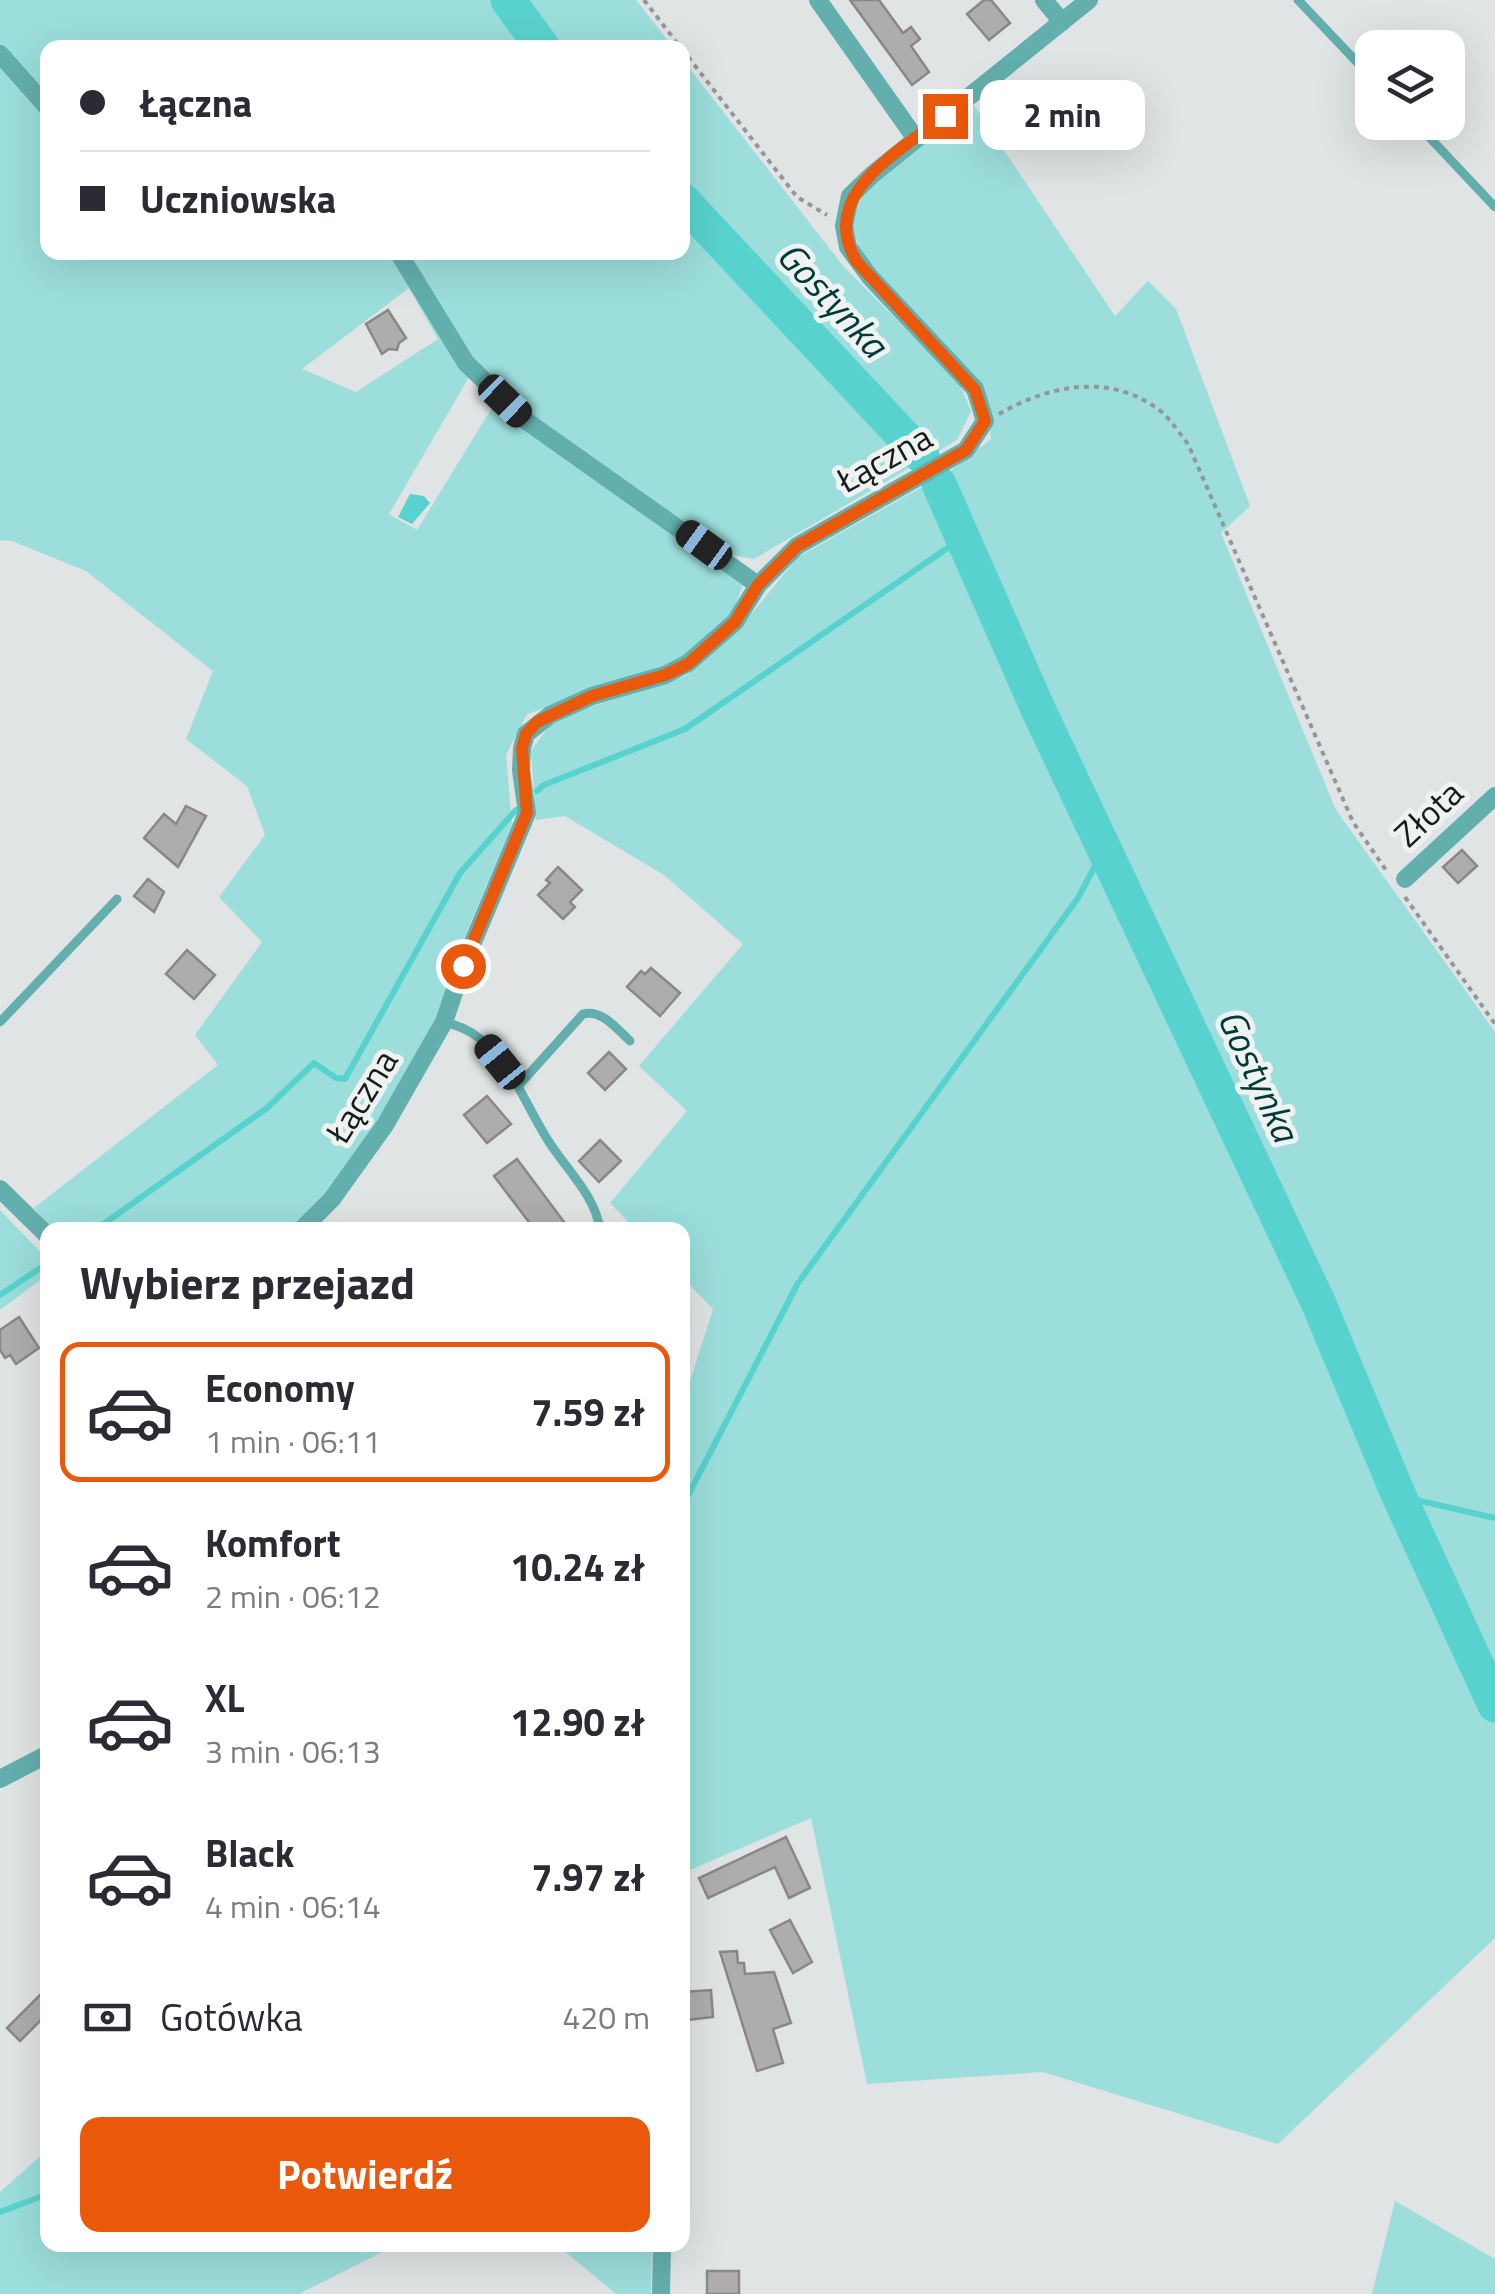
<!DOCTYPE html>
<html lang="pl">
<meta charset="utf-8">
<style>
body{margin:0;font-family:"Titillium Web",sans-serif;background:#f7f7f7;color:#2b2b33;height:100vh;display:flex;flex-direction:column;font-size:38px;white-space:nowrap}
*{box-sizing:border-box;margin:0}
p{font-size:32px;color:#7c7c81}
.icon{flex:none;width:55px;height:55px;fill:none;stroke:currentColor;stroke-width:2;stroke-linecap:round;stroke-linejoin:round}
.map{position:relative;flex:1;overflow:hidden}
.panel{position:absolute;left:40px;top:1222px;width:650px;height:1030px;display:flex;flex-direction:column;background:#fff;border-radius:20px;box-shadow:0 10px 40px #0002}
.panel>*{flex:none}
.hud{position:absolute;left:40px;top:40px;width:650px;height:220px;border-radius:20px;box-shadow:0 10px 40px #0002;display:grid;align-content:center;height:220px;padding:0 40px;background:#fff}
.tools{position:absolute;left:1355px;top:30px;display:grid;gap:20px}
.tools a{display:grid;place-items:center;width:110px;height:110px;border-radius:20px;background:#fff;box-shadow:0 10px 40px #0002;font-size:50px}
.end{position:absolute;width:45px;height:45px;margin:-22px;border:12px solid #ea580c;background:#fff;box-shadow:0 0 0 5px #fff}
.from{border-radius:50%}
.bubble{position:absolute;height:70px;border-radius:20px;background:#fff;box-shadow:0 10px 40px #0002;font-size:32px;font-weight:700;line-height:70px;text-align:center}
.car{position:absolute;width:30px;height:60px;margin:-30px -15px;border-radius:12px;box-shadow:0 0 8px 2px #0007;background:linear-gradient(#222 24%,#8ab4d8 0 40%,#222 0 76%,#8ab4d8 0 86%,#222 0)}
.hud b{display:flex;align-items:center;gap:35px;height:95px;font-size:38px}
.hud b+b{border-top:2px solid #e1e1e2}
.hud i{width:25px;height:25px;background:#2b2b33}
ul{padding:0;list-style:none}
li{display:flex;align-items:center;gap:30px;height:140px;margin:0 20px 15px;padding:0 20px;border:5px solid transparent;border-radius:20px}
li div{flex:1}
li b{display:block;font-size:38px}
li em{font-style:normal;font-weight:700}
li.active{border-color:#ea580c}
li>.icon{width:90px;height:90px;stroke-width:1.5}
h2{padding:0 40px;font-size:45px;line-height:120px}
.pay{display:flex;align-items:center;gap:25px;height:110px;padding:0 40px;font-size:38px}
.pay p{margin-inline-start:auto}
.cta{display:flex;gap:20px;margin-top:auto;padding:20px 40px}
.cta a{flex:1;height:115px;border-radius:20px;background:#ea580c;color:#fff;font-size:40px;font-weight:700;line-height:115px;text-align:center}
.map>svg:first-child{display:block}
.green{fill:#9bdedb;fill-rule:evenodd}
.water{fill:#58d2ce}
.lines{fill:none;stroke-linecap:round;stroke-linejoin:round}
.stream{stroke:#58d2ce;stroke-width:6}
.river{stroke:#58d2ce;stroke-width:35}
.building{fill:#afacad;stroke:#8a8789;stroke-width:2.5}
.path{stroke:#949797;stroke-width:4;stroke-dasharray:5 5;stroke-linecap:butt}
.lane{stroke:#63afad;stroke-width:9}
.street{stroke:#63afad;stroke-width:18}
.route{stroke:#ea580c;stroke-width:12}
.labels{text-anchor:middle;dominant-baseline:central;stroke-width:10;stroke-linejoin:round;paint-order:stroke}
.street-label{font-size:35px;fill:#191b1b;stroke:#eef2f1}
.water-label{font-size:38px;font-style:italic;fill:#003938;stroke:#eef2f1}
</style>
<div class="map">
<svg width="1495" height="2294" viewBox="0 0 1495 2294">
<rect width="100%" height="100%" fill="#e0e4e4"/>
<g class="green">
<path d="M0 0H636L673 47 255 48 249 41 242 48H48V252H682L683 60 844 267 958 381 971 411 957 440 754 559 703 550 743 585 733 612 678 662 527 714 506 755 512 824 457 955 436 1025 341 1178 291 1230H52L34 1208 218 1065 195 1035 262 942 219 897 265 835 247 786 186 739 213 671 86 571 12 541 0 540ZM409 288 438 339 356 392 302 369ZM469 377 498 398 417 530 389 514Z"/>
<polygon points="973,104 1115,316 1148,281 1176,309 1250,506 1221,533 1336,810 1495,1032 1495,1938 1278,2144 1043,2072 867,2084 811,1818 683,1873 683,1403 713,1309 683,1278 682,1230 636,1230 610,1203 687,1111 639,1066 743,944 664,875 565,816 536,820 531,751 549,726 578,711 686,676 748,618 798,557 952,470 991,439 987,401 861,255 851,220 859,195"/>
<polygon points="0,1210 48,1260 47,1275 0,1310"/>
<polygon points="47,2150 48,2245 396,2245 299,2294 0,2294 0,2192"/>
<polygon points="1395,2201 1495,2259 1495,2294 1372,2294"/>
<polygon points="557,2245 652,2245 651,2294 616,2294"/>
</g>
<polygon class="water" points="410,494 424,496 430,503 412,524 398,517"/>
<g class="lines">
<g class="stream">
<polyline points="537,791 544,785 685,729 962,538"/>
<polyline points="95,1230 267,1108 314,1063 336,1078 345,1079 460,873 516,810"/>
<polyline points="801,1279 1078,898 1104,849"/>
<polyline points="0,1295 48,1263"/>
<polyline points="1399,1496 1495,1518"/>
<polyline points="682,1507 798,1283"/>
<polyline points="0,2212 48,2194"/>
</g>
<g class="river">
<polyline points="508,0 543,48"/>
<polyline points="682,200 922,456"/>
<polyline points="939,484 1038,709 1318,1302 1399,1496 1495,1705"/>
</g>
</g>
<g class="building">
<polygon points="850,0 879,0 903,33 911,27 920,39 911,46 929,72 912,85"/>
<polygon points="984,0 991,0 1010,23 989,40 967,14"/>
<polygon points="388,310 406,338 399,343 397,350 389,349 382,354 366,324"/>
<polygon points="186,806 206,816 178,867 144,838 164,814 176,824"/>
<polygon points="1462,850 1477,866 1458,883 1443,867"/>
<polygon points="558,867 582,890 570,902 575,907 563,919 538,895 550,883 546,880"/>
<polygon points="148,879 164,892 154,912 134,896"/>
<polygon points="187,950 215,975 194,999 166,974"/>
<polygon points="651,968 680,993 660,1016 627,987 641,971 645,974"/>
<polygon points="609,1052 626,1069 605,1090 588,1073"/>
<polygon points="487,1096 511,1124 487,1143 464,1115"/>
<polygon points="600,1140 621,1161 599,1182 579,1161"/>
<polygon points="517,1159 570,1230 535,1230 494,1176"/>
<polygon points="19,1317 39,1348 16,1364 10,1355 5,1358 0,1350 0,1330"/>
<polygon points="786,1837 810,1888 789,1898 775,1867 708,1898 699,1878"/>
<polygon points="790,1920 812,1962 793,1973 770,1930"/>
<polygon points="737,1951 738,1963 744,1963 745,1974 774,1972 791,2023 773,2029 783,2063 757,2071 720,1952"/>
<polygon points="48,1987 48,2013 20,2041 7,2028"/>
<polygon points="711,1990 713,2017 687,2020 684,1992"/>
<rect x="707" y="2271" width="32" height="23"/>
</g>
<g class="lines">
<g class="path">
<polyline points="644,0 681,48"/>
<polyline points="682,49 797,197 827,215"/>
<path d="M999 414C1051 384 1113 372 1163 413 1172 422 1180 434 1188 444L1353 822 1388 873"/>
<polyline points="1405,897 1495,1024"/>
</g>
<g class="lane">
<polyline points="1298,0 1372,78"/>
<polyline points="1415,122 1495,207"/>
<polyline points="0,1022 117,899"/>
<path d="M444 1022C457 1025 469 1030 479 1038 513 1065 527 1108 549 1142 567 1170 596 1197 600 1230"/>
<path d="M519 1085 583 1014C602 1009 617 1029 630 1041"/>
</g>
<g class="street">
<polyline points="818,0 916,139"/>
<polyline points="1044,0 1062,22"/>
<polyline points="0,54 48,108"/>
<polyline points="398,252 466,363 525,420 758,585"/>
<polyline points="1405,879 1495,796"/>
<polyline points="0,1189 48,1236"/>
<polyline points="301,1230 332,1199 385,1125 444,1022 463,966 527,813 521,770 522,748 526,734 550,715 592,696 665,675 688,663 735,622 758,585 797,546 966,450 985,421 975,389 870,277 848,247 844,226 850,196 873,174 1089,0"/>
<polyline points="0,1779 48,1754"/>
<polyline points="661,2294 662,2245"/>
</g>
</g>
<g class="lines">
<path class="route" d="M463 966 527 813 522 748 526 734 537 722 592 696 665 675 688 664 735 622 758 585 797 546 966 450 985 421 975 390 857 262C816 195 899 152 945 116"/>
</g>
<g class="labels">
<g class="street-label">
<text transform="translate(884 458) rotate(-29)">Łączna</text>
<text transform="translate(1428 813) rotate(-43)">Złota</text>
<text transform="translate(361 1096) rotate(-58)">Łączna</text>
</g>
<g class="water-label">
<text transform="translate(833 299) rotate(47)">Gostynka</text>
<text transform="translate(1259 1075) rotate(65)">Gostynka</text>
</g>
</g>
</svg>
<div class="tools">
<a><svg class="icon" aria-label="layers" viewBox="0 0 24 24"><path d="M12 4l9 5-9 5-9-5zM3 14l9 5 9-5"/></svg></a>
</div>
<i class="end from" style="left:463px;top:966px"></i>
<i class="end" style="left:945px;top:116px"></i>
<div class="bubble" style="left:980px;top:80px;width:165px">2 min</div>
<i class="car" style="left:505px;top:401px;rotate:134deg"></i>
<i class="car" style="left:704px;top:545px;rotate:306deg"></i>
<i class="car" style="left:500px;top:1062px;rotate:321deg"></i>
<div class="hud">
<b><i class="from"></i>Łączna</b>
<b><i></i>Uczniowska</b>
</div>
<section class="panel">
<h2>Wybierz przejazd</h2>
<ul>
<li class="active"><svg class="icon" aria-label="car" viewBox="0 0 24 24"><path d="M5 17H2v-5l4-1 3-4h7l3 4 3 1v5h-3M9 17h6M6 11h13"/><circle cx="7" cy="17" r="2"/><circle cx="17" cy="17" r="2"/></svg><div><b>Economy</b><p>1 min · 06:11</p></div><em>7.59 zł</em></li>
<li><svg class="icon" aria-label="car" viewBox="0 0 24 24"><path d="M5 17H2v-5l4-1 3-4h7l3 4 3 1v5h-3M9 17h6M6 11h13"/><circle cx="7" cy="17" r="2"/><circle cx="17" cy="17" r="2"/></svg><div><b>Komfort</b><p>2 min · 06:12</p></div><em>10.24 zł</em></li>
<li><svg class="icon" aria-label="car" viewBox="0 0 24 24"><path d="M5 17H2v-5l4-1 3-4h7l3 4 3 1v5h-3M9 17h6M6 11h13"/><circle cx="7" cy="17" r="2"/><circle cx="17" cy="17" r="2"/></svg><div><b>XL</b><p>3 min · 06:13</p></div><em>12.90 zł</em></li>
<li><svg class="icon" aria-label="car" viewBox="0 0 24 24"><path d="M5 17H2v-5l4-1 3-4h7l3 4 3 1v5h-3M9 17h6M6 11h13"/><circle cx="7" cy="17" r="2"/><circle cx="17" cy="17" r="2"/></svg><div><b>Black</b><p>4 min · 06:14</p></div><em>7.97 zł</em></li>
</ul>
<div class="pay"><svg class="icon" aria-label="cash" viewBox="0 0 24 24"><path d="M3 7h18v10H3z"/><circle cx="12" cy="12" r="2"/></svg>Gotówka<p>420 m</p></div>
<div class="cta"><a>Potwierdź</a></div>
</section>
</div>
